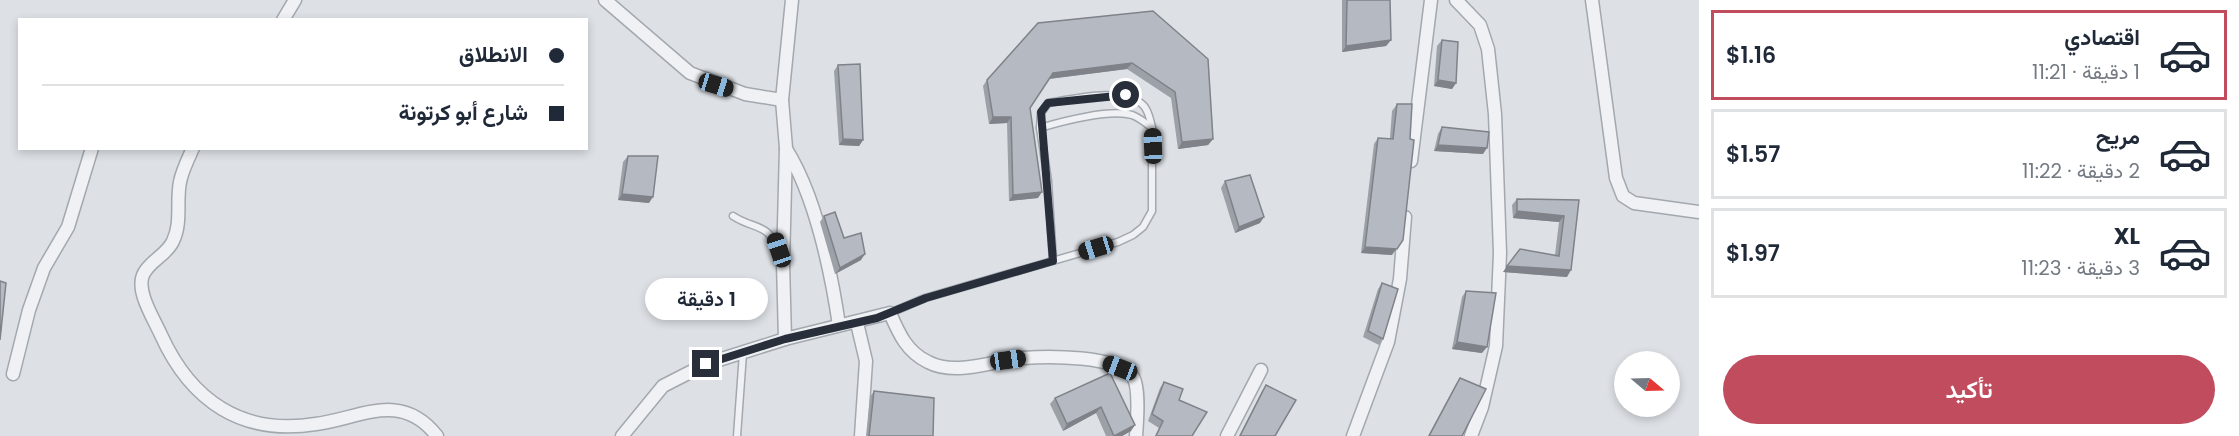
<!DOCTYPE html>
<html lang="ar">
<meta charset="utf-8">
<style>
body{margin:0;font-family:Poppins,Vazirmatn,sans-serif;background:#f2f2f3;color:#1f2937;direction:rtl;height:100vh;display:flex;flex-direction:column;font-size:22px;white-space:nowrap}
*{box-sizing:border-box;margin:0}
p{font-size:20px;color:#747a83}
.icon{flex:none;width:33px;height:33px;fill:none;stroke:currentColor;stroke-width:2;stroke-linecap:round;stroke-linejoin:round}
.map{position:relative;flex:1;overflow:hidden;direction:ltr}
.drawer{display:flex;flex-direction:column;background:#fff;width:540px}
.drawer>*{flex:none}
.hud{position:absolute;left:18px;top:18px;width:570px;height:132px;border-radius:0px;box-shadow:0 3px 9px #0003;direction:rtl;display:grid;align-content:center;height:132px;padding:0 24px;background:#fff}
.needle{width:39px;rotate:109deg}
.fabs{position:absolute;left:1614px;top:351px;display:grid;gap:12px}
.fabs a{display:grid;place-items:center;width:66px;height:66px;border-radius:50%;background:#fff;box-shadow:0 3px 9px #0003;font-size:30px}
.end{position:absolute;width:27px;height:27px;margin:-14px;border:8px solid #282f3b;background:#fff;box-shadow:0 0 0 3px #fff}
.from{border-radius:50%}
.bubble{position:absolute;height:42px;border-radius:21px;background:#fff;box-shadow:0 3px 9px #0003;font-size:20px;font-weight:600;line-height:42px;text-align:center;direction:rtl}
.car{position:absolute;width:18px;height:36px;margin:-18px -9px;border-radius:8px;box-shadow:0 0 4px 2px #0007;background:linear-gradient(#222 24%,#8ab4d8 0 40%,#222 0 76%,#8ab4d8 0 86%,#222 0)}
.hud b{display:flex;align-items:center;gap:21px;height:57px;font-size:22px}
.hud b+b{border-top:2px solid #e0e1e3}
.hud i{width:15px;height:15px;background:#1f2937}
ul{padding:10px 0 0;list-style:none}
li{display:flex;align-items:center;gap:18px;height:90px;margin:0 12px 9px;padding:0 12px;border:3px solid #e0e1e3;border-radius:0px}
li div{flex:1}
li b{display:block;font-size:22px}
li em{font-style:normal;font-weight:600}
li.selected{border-color:#c14c5e}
li>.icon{width:54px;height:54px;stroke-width:1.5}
.action{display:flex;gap:12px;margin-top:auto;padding:12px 24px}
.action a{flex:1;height:69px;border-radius:36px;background:#c14c5e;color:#fff;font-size:24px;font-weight:600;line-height:69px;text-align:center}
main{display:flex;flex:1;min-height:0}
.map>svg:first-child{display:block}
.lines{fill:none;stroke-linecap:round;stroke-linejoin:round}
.lane-casing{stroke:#a3a8af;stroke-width:9}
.street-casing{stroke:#a3a8af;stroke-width:15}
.lane{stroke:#eff1f4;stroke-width:6}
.street{stroke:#eff1f4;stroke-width:12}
.wall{fill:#9ca0a7}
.shaded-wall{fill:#7f8288}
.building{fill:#b5bac2;stroke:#7f8288;stroke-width:1.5}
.route{stroke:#282f3b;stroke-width:8}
</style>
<main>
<section class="drawer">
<ul>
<li class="selected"><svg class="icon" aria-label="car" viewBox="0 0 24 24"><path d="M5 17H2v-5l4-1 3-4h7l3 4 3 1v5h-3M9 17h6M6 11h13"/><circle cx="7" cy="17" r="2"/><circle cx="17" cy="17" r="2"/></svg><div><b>اقتصادي</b><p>1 دقيقة · 11:21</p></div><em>$1.16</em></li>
<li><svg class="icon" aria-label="car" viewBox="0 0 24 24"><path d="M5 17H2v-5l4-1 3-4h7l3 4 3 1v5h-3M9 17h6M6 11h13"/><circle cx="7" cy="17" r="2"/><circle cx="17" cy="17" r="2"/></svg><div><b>مريح</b><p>2 دقيقة · 11:22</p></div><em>$1.57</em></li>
<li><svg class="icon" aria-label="car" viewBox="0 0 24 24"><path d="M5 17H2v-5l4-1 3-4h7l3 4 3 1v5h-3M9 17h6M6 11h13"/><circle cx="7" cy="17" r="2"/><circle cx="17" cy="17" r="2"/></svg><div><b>XL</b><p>3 دقيقة · 11:23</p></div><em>$1.97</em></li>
</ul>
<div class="action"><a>تأكيد</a></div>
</section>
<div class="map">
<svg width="1699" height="436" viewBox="0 0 1699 436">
<rect width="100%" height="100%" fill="#dde1e6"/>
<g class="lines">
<g class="lane-casing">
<g id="lane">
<path d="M1040 128 1041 113 1048 103C1072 99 1127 86 1144 106 1149 112 1150 120 1152 127"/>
<path d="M733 216C756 231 768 221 780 254"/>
<path d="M890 313 925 298 1118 242 1133 235 1143 227 1152 211V128C1146 123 1140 118 1132 115 1110 109 1063 121 1040 128L1048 181 1053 261"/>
<polyline points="737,436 743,353"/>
</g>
</g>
<g class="street-casing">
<g id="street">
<polyline points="605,0 690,73 745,94 782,100"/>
<polyline points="1456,0 1480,25 1488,49 1495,114 1500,253 1496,346 1482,407 1471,436"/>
<polyline points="1592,0 1616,178 1623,196 1634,203 1699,212"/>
<polyline points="283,20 295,0"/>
<path d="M193 148C188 159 182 171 180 182 176 201 182 223 173 241 167 255 149 261 143 275 136 292 154 319 161 335 191 401 242 436 316 424 361 418 401 390 437 436"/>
<path d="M786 149C815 195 831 271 839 325"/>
<polyline points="1411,161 1431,0"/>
<polyline points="857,323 866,361 861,436"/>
<polyline points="785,339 783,263 786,148 782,100 792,0"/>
<polyline points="13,374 29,310 44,268 68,227 92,148"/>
<path d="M622 436 663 386 706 364 785 339 890 313C899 334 907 352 928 362 957 377 993 360 1023 358 1047 356 1118 355 1133 377 1140 388 1137 423 1136 436"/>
<polyline points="1227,436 1261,370"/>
<polyline points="1353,436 1388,342 1400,279 1405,217"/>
</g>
</g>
<use href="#lane" class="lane"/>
<use href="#street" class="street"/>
</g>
<g class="wall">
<polygon points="1342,0 1390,0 1391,40 1386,46 1342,52"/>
<polygon points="1153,11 1213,139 1208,145 1178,149 1171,98 1127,69 1049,79 1030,108 1038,198 1009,201 1007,123 989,124 983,86 987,80"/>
<polygon points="1442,40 1456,83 1452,89 1434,86 1437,46"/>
<polygon points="838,65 863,140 859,146 839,145 834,71"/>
<polygon points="1397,104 1392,255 1361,253 1374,144 1378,138 1390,138 1392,111"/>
<polygon points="1442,127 1483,154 1434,151 1438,134"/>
<polygon points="628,156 649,203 618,200 623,162"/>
<polygon points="1225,181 1260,223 1235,233 1221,188"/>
<polygon points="1517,199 1579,200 1567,277 1503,272 1555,255 1559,222 1513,218 1512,205"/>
<polygon points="824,216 844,238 861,260 835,274 820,222"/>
<polygon points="1382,283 1383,339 1379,345 1363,337 1378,289"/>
<polygon points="1466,291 1482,353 1452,349 1462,297"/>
<polygon points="1110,373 1131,431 1122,436 1106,436 1096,413 1063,431 1050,404 1055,398"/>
<polygon points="1460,378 1462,436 1428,436 1456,384"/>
<polygon points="1164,382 1179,400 1192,436 1155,436 1159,428 1148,421 1160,388"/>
<polygon points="1266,385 1275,436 1239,436 1262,391"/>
<polygon points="874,391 933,436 866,436 870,397"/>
</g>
<g class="shaded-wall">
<polygon points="1391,40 1386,46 1342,52 1346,46"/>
<polygon points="1132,63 1127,69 1048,79 1053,73"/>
<polygon points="1438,80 1456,83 1452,89 1434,86"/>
<polygon points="993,117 1011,117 1007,123 989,124"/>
<polygon points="843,139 863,140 859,146 839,145"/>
<polygon points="1213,139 1208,145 1178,149 1182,142"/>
<polygon points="1438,145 1487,148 1483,154 1434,151"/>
<polygon points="1042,192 1038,198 1009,201 1013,195"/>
<polygon points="622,194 653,197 649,203 618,200"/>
<polygon points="1517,211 1564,216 1559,222 1513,218"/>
<polygon points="1264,217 1260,223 1235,233 1239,227"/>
<polygon points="1403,240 1392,255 1361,253 1365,247"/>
<polygon points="865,254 861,260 835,274 840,268"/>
<polygon points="1507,266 1571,270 1567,277 1503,272"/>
<polygon points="1457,342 1487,347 1482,353 1452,349"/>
<polygon points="1101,407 1096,413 1063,431 1067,424"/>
<polygon points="1135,425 1131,431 1122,436 1115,436"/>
</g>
<g class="building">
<polygon points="1347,0 1390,0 1391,40 1346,46"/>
<polygon points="1153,11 1208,59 1213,139 1182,142 1175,92 1132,63 1053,73 1030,108 1042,192 1013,195 1011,117 993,117 987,80 1038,23"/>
<polygon points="1442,40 1458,42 1456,83 1438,80"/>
<polygon points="860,64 863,140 843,139 838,65"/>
<polygon points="1397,104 1412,104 1410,139 1414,140 1403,240 1397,249 1365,247 1378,138 1393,139"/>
<polygon points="1442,127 1489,132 1487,148 1438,145"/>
<polygon points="628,156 658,156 653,197 622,194"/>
<polygon points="1250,175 1264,217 1239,227 1225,181"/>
<polygon points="1517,199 1579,200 1571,270 1507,266 1520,249 1559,256 1564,216 1517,211"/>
<polygon points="835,212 844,238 861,233 865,254 840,268 824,216"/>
<polygon points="0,281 6,283 0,340"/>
<polygon points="1382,283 1398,289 1383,339 1368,331"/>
<polygon points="1466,291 1496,293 1487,347 1457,342"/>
<polygon points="1110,373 1135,425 1114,436 1101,407 1067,424 1055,398"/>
<polygon points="1460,378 1486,389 1462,436 1429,436"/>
<polygon points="1164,382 1183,389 1179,400 1207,412 1192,436 1156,436 1163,421 1152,414"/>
<polygon points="1266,385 1296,400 1275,436 1240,436"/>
<polygon points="874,391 934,398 933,436 869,436"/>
</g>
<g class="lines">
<polyline class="route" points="706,364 785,339 877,318 926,298 1053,261 1041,112 1048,103 1126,95"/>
</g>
</svg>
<div class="fabs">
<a><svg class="needle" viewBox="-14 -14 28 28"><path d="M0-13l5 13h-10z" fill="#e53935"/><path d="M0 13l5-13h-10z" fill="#747a83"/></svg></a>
</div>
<i class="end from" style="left:1126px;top:95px"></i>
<i class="end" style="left:706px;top:364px"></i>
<div class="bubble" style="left:645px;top:278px;width:123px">1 دقيقة</div>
<i class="car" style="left:716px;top:85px;rotate:107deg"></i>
<i class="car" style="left:1153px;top:146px;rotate:358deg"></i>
<i class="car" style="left:1096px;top:248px;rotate:253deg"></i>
<i class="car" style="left:779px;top:250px;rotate:341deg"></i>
<i class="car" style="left:1008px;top:360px;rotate:82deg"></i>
<i class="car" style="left:1120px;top:368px;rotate:291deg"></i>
<div class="hud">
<b><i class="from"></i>الانطلاق</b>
<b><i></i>شارع أبو كرتونة</b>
</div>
</div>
</main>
